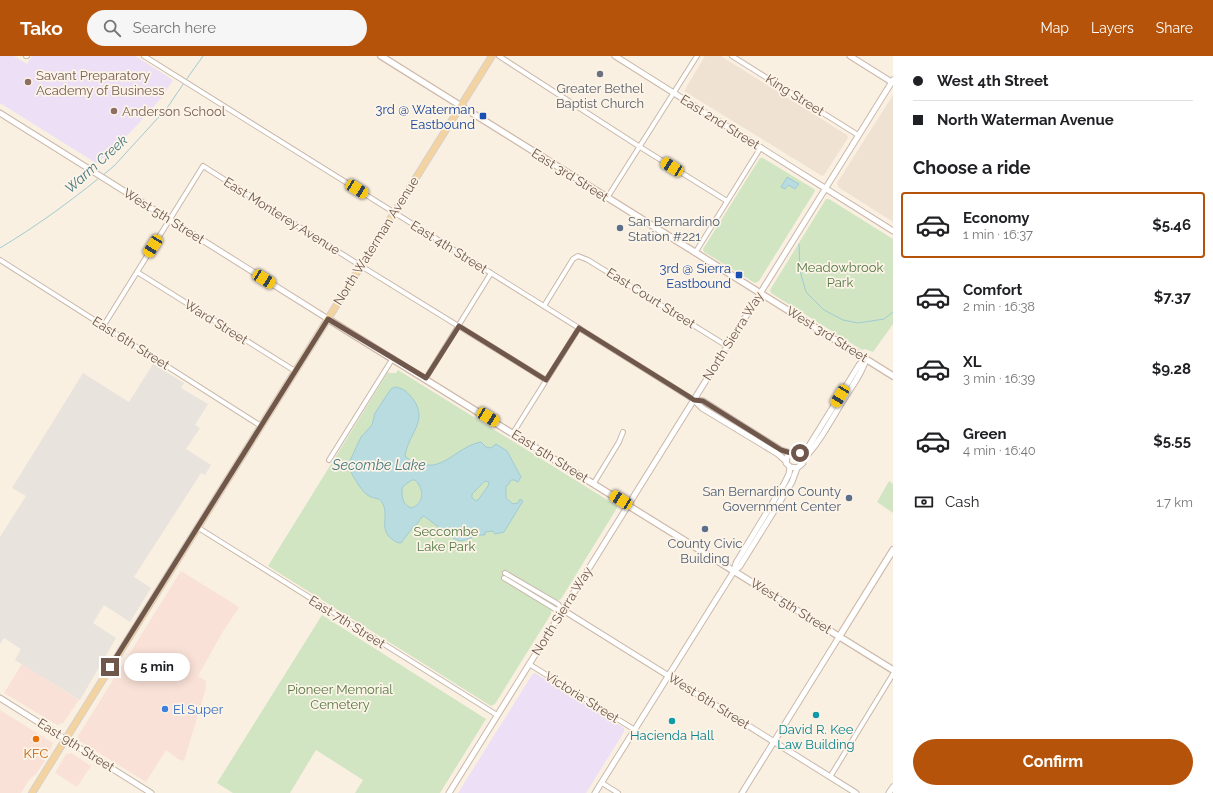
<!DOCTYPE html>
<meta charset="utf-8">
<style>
body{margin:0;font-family:Raleway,sans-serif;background:#f6f6f6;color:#202124;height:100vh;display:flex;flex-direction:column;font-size:15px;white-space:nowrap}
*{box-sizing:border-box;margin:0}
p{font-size:13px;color:#757577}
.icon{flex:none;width:22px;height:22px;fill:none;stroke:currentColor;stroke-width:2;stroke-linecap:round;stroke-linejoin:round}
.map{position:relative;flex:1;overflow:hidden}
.details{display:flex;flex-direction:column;background:#fff;width:320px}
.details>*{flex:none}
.hud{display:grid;align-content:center;height:88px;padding:0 20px;background:#fff}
.end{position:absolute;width:18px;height:18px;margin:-9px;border:5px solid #6f574b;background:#fff;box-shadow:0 0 0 2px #fff}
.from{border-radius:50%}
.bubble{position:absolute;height:28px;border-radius:14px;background:#fff;box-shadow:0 2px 10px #0003;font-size:13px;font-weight:700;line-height:28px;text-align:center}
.car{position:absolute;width:12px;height:24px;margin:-12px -6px;border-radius:5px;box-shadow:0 0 3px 1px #0007;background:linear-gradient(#f5c518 24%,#345 0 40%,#f5c518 0 76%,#345 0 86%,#f5c518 0)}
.hud b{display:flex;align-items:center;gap:14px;height:38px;font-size:15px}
.hud b+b{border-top:1px solid #e0e0e0}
.hud i{width:10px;height:10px;background:#202124}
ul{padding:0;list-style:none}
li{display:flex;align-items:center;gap:12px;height:66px;margin:0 8px 6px;padding:0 12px;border:2px solid transparent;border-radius:4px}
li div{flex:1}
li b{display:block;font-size:15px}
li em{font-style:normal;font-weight:700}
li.on{border-color:#b45309}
li>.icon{width:36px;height:36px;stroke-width:1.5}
h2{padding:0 20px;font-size:18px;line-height:48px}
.pay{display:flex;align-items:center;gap:10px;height:44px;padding:0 20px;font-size:15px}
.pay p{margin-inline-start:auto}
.primary-button{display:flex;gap:8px;margin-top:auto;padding:8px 20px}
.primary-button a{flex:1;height:46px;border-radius:24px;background:#b45309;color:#fff;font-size:16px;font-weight:700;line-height:46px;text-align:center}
header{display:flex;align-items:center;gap:24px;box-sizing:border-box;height:56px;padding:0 20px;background:#b45309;color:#fff}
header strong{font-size:19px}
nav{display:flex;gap:22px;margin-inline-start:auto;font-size:14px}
.search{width:280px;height:36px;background:#f6f6f6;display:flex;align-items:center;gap:10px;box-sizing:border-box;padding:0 14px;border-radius:22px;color:#757577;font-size:15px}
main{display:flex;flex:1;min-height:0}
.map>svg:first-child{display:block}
.residential{fill:#f0e2d2}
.commercial{fill:#f9e1d7}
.industrial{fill:#e9e3dd}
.education{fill:#eddff6}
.green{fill:#d1e5c3}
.water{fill:#b9dce1;stroke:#a0cbd2;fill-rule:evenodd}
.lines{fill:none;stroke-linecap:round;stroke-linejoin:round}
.stream{stroke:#a0cbd2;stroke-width:1}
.minor-casing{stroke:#c9b8aa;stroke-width:6}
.tertiary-casing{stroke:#c9b8aa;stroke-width:7}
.secondary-casing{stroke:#cebaab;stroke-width:8}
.primary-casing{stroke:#d7d0cd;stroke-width:8}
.minor{stroke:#fff;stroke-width:4}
.tertiary{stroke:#fff;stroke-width:5}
.secondary{stroke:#fff;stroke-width:5.5}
.primary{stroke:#f3d3a0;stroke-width:6}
.route{stroke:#6f574b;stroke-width:5}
.worship-dot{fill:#6b7280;stroke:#fdf4e8;stroke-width:1.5}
.education-dot{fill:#8d6e63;stroke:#fdf4e8;stroke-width:1.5}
.transit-dot{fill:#1a4fb4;stroke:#fdf4e8;stroke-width:1.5}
.service-dot{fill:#5c6f8a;stroke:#fdf4e8;stroke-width:1.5}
.shop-dot{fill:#3f7fe0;stroke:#fdf4e8;stroke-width:1.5}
.culture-dot{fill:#0f9aa8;stroke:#fdf4e8;stroke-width:1.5}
.food-dot{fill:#e8710a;stroke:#fdf4e8;stroke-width:1.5}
.labels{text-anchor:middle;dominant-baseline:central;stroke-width:3.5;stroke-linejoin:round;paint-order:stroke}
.education-label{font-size:13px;fill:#785e54;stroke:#fdf4e8;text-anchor:start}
.worship-label{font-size:13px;fill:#5b616d;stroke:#fdf4e8}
.street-label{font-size:13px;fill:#6f574b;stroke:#fdf4e8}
.transit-label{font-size:13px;fill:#164399;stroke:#fdf4e8;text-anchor:end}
.service-label{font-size:13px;fill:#4e5e75;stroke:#fdf4e8;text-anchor:start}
.park-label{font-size:13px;fill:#577a47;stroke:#fdf4e8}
.shop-label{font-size:13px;fill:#366cbe;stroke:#fdf4e8;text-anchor:start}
.culture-label{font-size:13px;fill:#0d838f;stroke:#fdf4e8}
.food-label{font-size:13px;fill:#c56008;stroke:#fdf4e8}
.water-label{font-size:14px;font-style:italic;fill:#477880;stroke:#fdf4e8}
</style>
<header>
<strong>Tako</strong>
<div class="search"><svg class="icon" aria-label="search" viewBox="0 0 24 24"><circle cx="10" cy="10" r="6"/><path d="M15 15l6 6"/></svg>Search here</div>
<nav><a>Map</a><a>Layers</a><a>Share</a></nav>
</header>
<main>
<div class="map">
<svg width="893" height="737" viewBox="0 0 893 737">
<rect width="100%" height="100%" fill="#faf0e2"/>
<g class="residential">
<polygon points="705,0 721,0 847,79 848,82 824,119 822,120 684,35"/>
<polygon points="893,39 893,166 838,131 837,127"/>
</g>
<g class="commercial">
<polygon points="181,515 239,551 222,577 198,620 206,625 206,632 184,705 178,703 166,694 146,726 78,684 78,680"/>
<polygon points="22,608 79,644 63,667 57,669 4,637"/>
<polygon points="0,654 53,687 45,705 36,718 29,724 21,737 0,737"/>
<polygon points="71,697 91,710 77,731 55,717 66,698"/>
</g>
<polygon class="industrial" points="153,308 184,327 181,332 208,348 195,369 200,372 186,393 211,409 205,419 201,417 134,521 151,532 130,566 104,549 93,567 116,582 80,644 15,604 21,593 4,582 0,588 0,481 26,440 12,432 83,317 129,346"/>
<g class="education">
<polygon points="0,0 14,0 27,8 32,0 135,0 173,24 161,42 140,66 109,98 96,107 0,47"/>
<polygon points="535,617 624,672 624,676 586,737 458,737 532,619"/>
</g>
<g class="green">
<polygon points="760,102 763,102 814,133 815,135 759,225 755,227 704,196 703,193"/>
<polygon points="826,143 829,143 893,183 893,268 873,296 865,293 862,294 771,237 770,234"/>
<path d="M398 314 617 450V452L561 543C556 544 551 553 551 558L495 648 491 650 268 510 388 316 390 317H396Z"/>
<polygon points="889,425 893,428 893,457 877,446"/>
<polygon points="322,559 486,663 440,737 355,737 363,724 316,694 290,737 233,737 217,727"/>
</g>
<g class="water">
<polygon points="787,121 799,128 795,133 788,129 785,133 781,131"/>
<path d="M395 331C404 332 407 336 413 343 429 365 408 378 405 400L413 407C419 407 426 410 434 409 451 405 463 389 481 386L486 391 491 392 496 388 507 395 521 421 518 426 514 424H511L508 429 506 430V442L513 448 518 447 520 443 523 445 504 476 495 478 493 475 485 476V479C476 478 469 484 460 485L453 482 424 460 421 462 417 468 413 471 401 487C397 487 396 486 392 483 378 473 390 460 382 446 379 441 373 443 369 440 362 437 350 416 348 409L361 381 372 369 375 357 391 333ZM412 424H415C424 432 425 448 411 452 402 448 402 441 402 432L406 428ZM485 425 489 426 488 430 478 444 476 445 472 442V438Z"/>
</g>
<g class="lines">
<g class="stream">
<polyline points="186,24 203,0"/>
<polyline points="103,119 114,110 167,52 184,27"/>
<polyline points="799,188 800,215 806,236 824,254 843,264 858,267 884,263 893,256"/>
<path d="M0 192C35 171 67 148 99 122"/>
</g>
<g class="minor-casing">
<g id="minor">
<polyline points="26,0 27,0"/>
<polyline points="144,0 694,344"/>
<polyline points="499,0 640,91 727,145"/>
<polyline points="732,0 858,79"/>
<polyline points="607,142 697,0"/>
<polyline points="695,197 761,91"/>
<polyline points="0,204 261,370"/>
<polyline points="137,216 295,315"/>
<polyline points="544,250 573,203 578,200 588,204 727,290"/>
<polyline points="104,269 203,110 361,210 546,324"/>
<polyline points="426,322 491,217"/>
<polyline points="513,377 579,272"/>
<polyline points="329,404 393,302"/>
<polyline points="594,427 619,386 623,376"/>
<polyline points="197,471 497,659"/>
<polyline points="505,517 558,548 563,554"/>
<polyline points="504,522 555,553 562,554"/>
<polyline points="529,608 635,674"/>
<polyline points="830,721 893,618"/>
<polyline points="602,727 618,737"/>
</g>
</g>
<g class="tertiary-casing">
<g id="tertiary">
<polyline points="615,0 893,175"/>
<polyline points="850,0 893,27"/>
<polyline points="0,57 328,263"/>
<polyline points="694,344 702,352 778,398 786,405"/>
<polyline points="694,344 703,345 781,394 791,397"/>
<polyline points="799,398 807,393 859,309 865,303"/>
<path d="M803 404C820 386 831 364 844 343 852 330 862 318 866 303"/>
<path d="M734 515 740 510 792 426 797 412 803 407C803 397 793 393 787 401L786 407 790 411 797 412"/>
<polyline points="563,554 856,737"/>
<polyline points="0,642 151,737"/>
<polyline points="449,737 893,24"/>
<polyline points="595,737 734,515 736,507 784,428 789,418 790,411"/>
<polyline points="742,737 839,581"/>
<polyline points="889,737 893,731"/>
</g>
</g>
<g class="secondary-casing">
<g id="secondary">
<polyline points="381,0 893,320"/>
<polyline points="328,263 893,614"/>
<polyline points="839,581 893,494"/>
</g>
</g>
<g class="primary-casing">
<polyline id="primary" points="32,737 492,0"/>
</g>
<use href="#minor" class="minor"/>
<use href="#tertiary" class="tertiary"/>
<use href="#secondary" class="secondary"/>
<use href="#primary" class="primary"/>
</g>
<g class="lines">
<polyline class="route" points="110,611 328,263 426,322 459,270 546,324 579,272 688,340 694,344 703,345 781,394 791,397 800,397"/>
</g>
<circle class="worship-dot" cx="600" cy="18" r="4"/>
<g class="education-dot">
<circle cx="28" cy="26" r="4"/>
<circle cx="114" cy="55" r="4"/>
</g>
<g class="transit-dot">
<rect x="479" y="56" width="8" height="8" rx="2"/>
<rect x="735" y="215" width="8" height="8" rx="2"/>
</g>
<g class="service-dot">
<circle cx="620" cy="172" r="4"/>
<circle cx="849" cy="442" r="4"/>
<circle cx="705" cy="473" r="4"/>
</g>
<circle class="shop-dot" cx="165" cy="653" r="4"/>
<g class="culture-dot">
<circle cx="816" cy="659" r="4"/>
<circle cx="672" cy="665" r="4"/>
</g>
<circle class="food-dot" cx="36" cy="683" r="4"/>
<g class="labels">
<g class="education-label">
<text x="36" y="19">Savant Preparatory<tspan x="36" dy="15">Academy of Business</tspan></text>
<text x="122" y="55">Anderson School</text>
</g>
<g class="worship-label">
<text x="600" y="32">Greater Bethel<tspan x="600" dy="15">Baptist Church</tspan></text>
</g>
<g class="street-label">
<text transform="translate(795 39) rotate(32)">King Street</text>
<text transform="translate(720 66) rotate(32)">East 2nd Street</text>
<text transform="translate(570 119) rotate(32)">East 3rd Street</text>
<text transform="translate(164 160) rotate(32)">West 5th Street</text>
<text transform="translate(282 160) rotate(32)">East Monterey Avenue</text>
<text transform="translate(376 185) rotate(-58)">North Waterman Avenue</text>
<text transform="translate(449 191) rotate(32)">East 4th Street</text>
<text transform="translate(651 242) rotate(32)">East Court Street</text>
<text transform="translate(216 266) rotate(32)">Ward Street</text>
<text transform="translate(827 278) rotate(32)">West 3rd Street</text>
<text transform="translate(733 280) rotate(-58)">North Sierra Way</text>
<text transform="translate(131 287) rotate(32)">East 6th Street</text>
<text transform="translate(550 400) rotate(32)">East 5th Street</text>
<text transform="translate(791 550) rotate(32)">West 5th Street</text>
<text transform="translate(562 555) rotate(-58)">North Sierra Way</text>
<text transform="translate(347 566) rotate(32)">East 7th Street</text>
<text transform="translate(582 641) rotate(32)">Victoria Street</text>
<text transform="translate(709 645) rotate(32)">West 6th Street</text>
<text transform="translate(76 689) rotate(32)">East 9th Street</text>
</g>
<g class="transit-label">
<text x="475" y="53">3rd @ Waterman<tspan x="475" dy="15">Eastbound</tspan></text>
<text x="731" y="212">3rd @ Sierra<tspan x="731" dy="15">Eastbound</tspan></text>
</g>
<g class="service-label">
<text x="628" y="165">San Bernardino<tspan x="628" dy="15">Station #221</tspan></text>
<text x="841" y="435" text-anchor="end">San Bernardino County<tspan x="841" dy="15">Government Center</tspan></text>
<text x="705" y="487" text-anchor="middle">County Civic<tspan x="705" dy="15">Building</tspan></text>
</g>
<g class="park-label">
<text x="840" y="211">Meadowbrook<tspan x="840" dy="15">Park</tspan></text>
<text x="446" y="475">Seccombe<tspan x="446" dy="15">Lake Park</tspan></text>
<text x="340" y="633">Pioneer Memorial<tspan x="340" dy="15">Cemetery</tspan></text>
</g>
<g class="shop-label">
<text x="173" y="653">El Super</text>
</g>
<g class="culture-label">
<text x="816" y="673">David R. Kee<tspan x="816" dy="15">Law Building</tspan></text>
<text x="672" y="679">Hacienda Hall</text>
</g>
<g class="food-label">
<text x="36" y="697">KFC</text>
</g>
<g class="water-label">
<text transform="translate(96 108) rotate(-42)">Warm Creek</text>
<text x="379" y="409">Secombe Lake</text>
</g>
</g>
</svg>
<i class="end from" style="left:800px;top:397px"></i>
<i class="end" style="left:110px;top:611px"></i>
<div class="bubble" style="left:124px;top:597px;width:66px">5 min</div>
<i class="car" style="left:672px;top:111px;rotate:302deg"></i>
<i class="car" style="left:357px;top:133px;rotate:122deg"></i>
<i class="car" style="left:153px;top:190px;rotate:212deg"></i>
<i class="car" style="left:264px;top:223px;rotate:122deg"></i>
<i class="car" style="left:840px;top:340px;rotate:211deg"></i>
<i class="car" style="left:488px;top:361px;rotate:122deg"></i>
<i class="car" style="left:621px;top:444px;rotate:302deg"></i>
</div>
<section class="details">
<div class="hud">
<b><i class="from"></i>West 4th Street</b>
<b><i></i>North Waterman Avenue</b>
</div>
<h2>Choose a ride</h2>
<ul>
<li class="on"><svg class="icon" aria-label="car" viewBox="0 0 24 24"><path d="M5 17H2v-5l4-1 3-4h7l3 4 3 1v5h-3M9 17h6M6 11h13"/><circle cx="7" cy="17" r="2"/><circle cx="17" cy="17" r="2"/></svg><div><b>Economy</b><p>1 min · 16:37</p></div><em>$5.46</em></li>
<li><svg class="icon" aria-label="car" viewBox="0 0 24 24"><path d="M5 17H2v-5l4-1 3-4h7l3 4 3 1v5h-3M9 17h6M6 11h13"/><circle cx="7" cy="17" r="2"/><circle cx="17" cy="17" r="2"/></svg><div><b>Comfort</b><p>2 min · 16:38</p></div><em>$7.37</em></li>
<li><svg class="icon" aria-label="car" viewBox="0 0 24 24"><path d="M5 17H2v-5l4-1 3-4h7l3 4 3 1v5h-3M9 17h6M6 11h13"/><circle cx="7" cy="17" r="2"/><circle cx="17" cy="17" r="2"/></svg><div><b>XL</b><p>3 min · 16:39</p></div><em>$9.28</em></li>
<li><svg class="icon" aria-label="car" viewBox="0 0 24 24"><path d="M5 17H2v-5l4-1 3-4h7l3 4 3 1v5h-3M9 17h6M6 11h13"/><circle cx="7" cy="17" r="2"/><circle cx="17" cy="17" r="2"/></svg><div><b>Green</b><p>4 min · 16:40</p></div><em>$5.55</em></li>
</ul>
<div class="pay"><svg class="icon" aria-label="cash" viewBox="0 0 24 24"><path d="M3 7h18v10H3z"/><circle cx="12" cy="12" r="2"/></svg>Cash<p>1.7 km</p></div>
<div class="primary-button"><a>Confirm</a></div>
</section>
</main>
